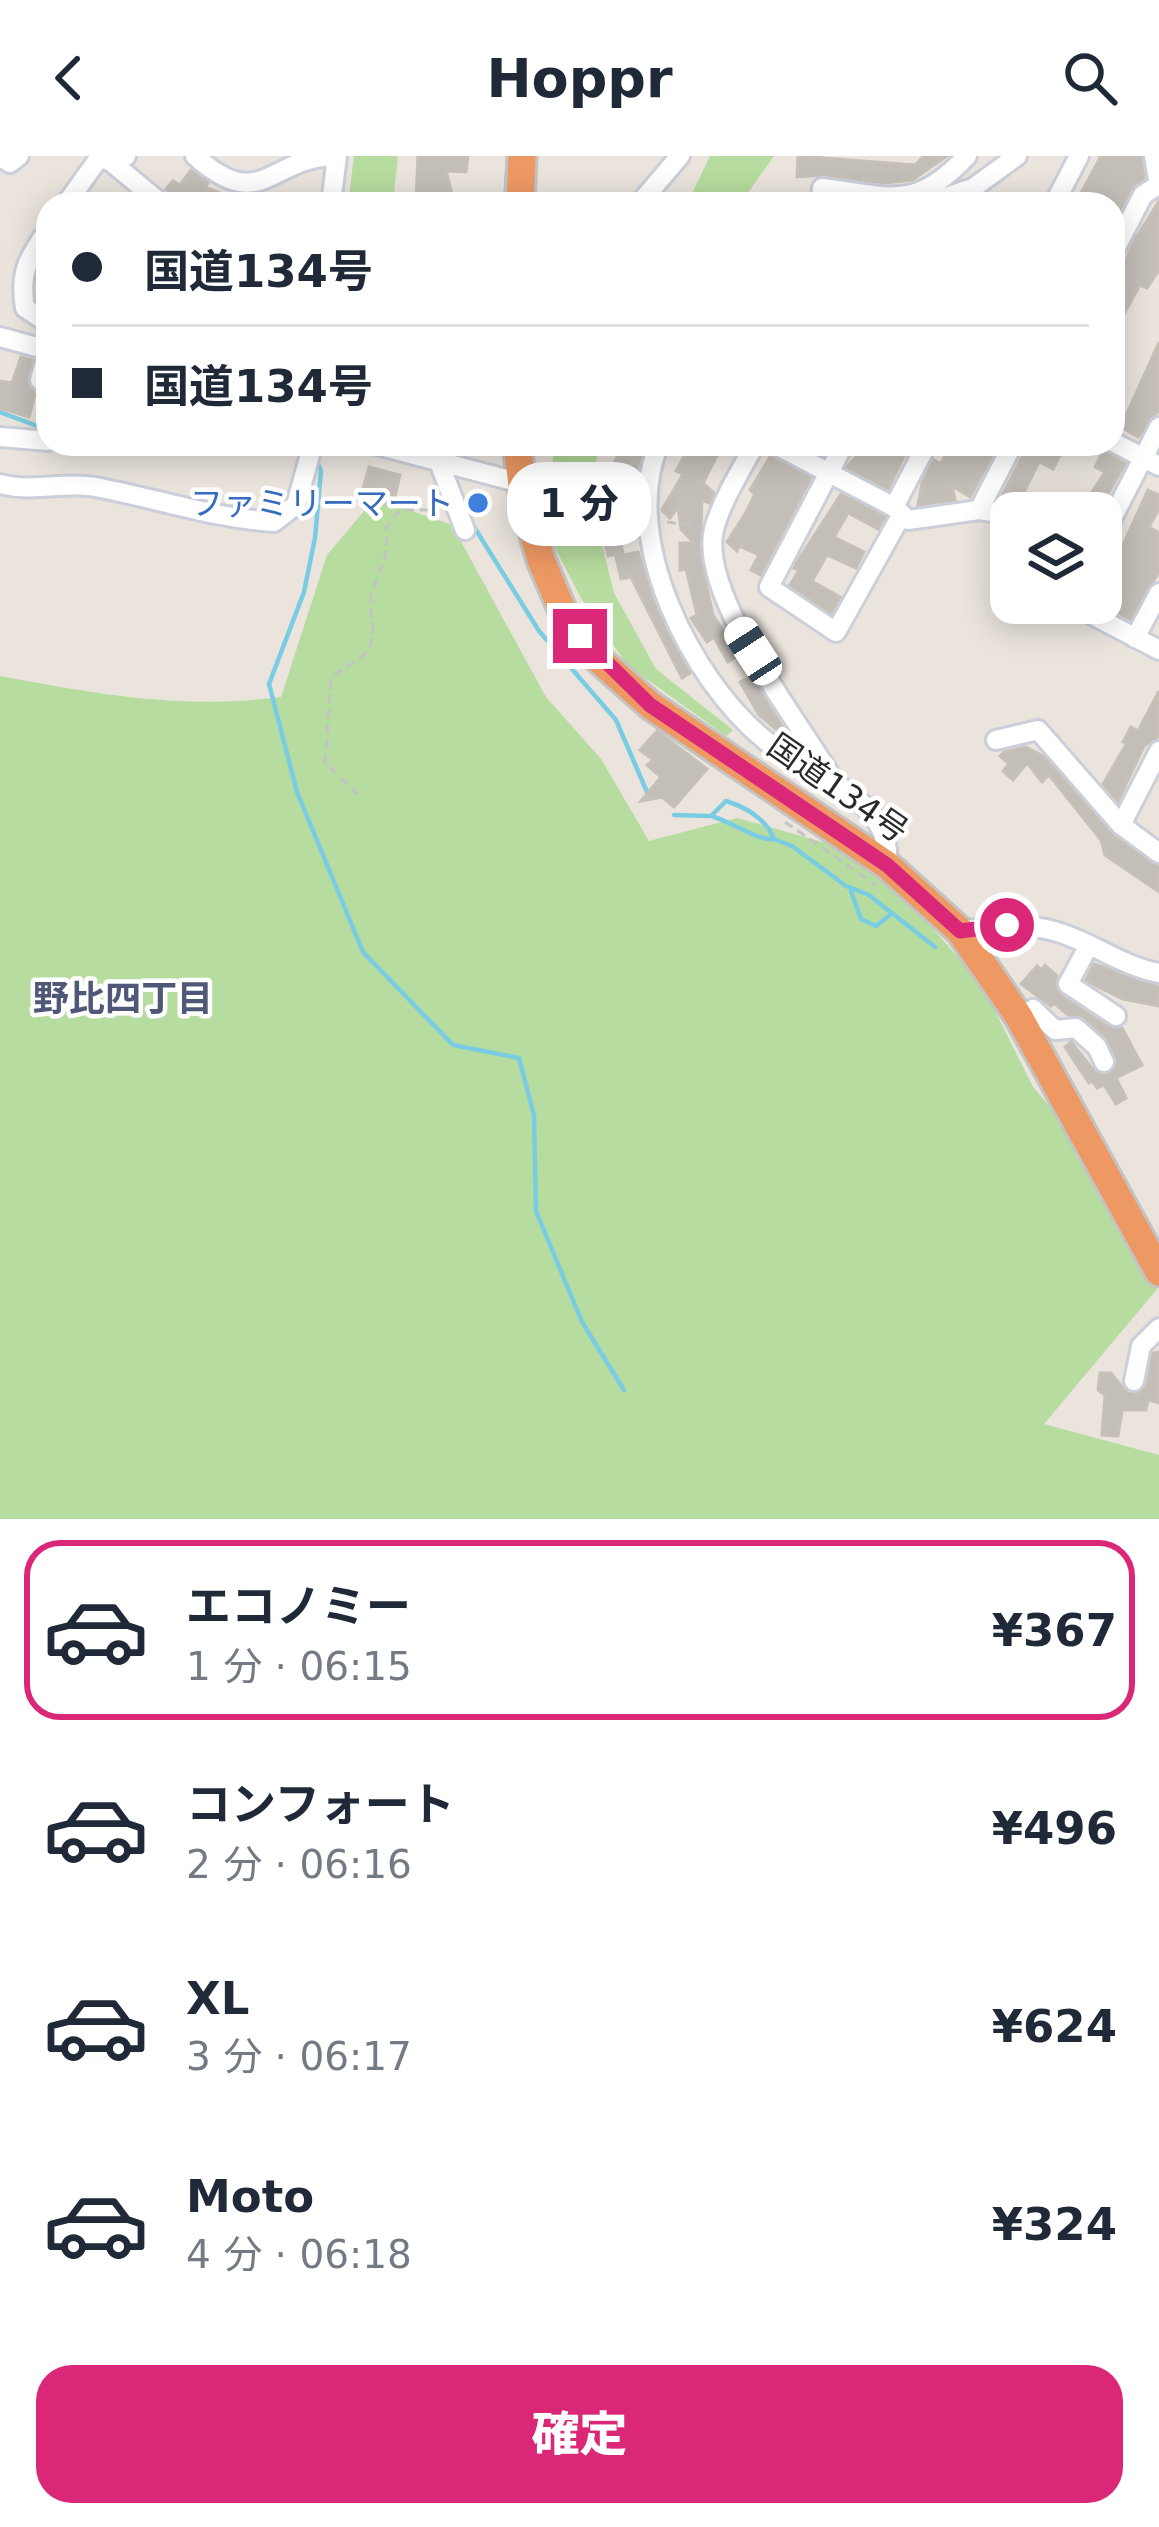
<!DOCTYPE html>
<html lang="ja">
<meta charset="utf-8">
<style>
body{margin:0;font-family:"DejaVu Sans","Noto Sans JP",sans-serif;background:#f6f6f7;color:#1f2937;height:100vh;display:flex;flex-direction:column;font-size:45px;white-space:nowrap}
*{box-sizing:border-box;margin:0}
p{font-size:39px;color:#747a83}
.icon{flex:none;width:66px;height:66px;fill:none;stroke:currentColor;stroke-width:2;stroke-linecap:round;stroke-linejoin:round}
.map{position:relative;height:1363px;overflow:hidden}
.sheet{display:flex;flex-direction:column;background:#fff;flex:1}
.sheet>*{flex:none}
.banner{position:absolute;left:36px;top:36px;width:1089px;height:264px;border-radius:36px;box-shadow:0 6px 30px #0003;display:grid;align-content:center;height:264px;padding:0 36px;background:#fff}
.fabs{position:absolute;left:990px;top:336px;display:grid;gap:24px}
.fabs a{display:grid;place-items:center;width:132px;height:132px;border-radius:24px;background:#fff;box-shadow:0 6px 30px #0003;font-size:60px}
.end{position:absolute;width:54px;height:54px;margin:-27px;border:15px solid #db2777;background:#fff;box-shadow:0 0 0 6px #fff}
.from{border-radius:50%}
.bubble{position:absolute;height:84px;border-radius:36px;background:#fff;box-shadow:0 6px 30px #0003;font-size:39px;font-weight:800;line-height:84px;text-align:center}
.car{position:absolute;width:36px;height:72px;margin:-36px -18px;border-radius:15px;box-shadow:0 0 9px 3px #0007;background:linear-gradient(#fff 24%,#345 0 40%,#fff 0 76%,#345 0 86%,#fff 0)}
.banner b{display:flex;align-items:center;gap:42px;height:114px;font-size:45px}
.banner b+b{border-top:3px solid #e0e1e3}
.banner i{width:30px;height:30px;background:#1f2937}
ul{padding:21px 0 0;list-style:none}
li{display:flex;align-items:center;gap:36px;height:180px;margin:0 24px 18px;padding:0 12px;border:6px solid transparent;border-radius:36px}
li div{flex:1}
li b{display:block;font-size:45px}
li em{font-style:normal;font-weight:800}
li.on{border-color:#db2777}
li>.icon{width:108px;height:108px;stroke-width:1.5}
.action{display:flex;gap:24px;margin-top:auto;padding:24px 36px}
.action a{flex:1;height:138px;border-radius:36px;background:#db2777;color:#fff;font-size:48px;font-weight:800;line-height:138px;text-align:center}
header{display:flex;justify-content:space-between;align-items:center;height:156px;padding:0 36px;background:#fff;font-size:54px;font-weight:800}
.map>svg:first-child{display:block}
.green{fill:#b7dc9f}
.lines{fill:none;stroke-linecap:round;stroke-linejoin:round}
.stream{stroke:#7acce2;stroke-width:4.5}
.building{fill:#c3bfb8;stroke:#c6c0b7;stroke-width:3}
.minor-casing{stroke:#cbcfda;stroke-width:24}
.highway-casing{stroke:#c3c3c3;stroke-width:33}
.path{stroke:#c3c3c3;stroke-width:3;stroke-dasharray:9 6;stroke-linecap:butt}
.minor{stroke:#fff;stroke-width:18}
.highway{stroke:#ee9964;stroke-width:27}
.route{stroke:#db2777;stroke-width:15}
.shop-dot{fill:#3f7fe0;stroke:#fff;stroke-width:4.5}
.labels{text-anchor:middle;dominant-baseline:central;stroke-width:9;stroke-linejoin:round;paint-order:stroke}
.shop-label{font-size:33px;fill:#366cbe;stroke:#fff;text-anchor:end}
.street-label{font-size:33px;fill:#2a2a2a;stroke:#fff}
.neighbourhood-label{font-size:36px;font-weight:bold;fill:#4f5876;stroke:#fff}
</style>
<header><svg class="icon" aria-label="back" viewBox="0 0 24 24"><path d="M15 5l-7 7 7 7"/></svg>Hoppr<svg class="icon" aria-label="search" viewBox="0 0 24 24"><circle cx="10" cy="10" r="6"/><path d="M15 15l6 6"/></svg></header>
<div class="map">
<svg width="1159" height="1363" viewBox="0 0 1159 1363">
<rect width="100%" height="100%" fill="#eae4dd"/>
<g class="green">
<polygon points="354,0 398,0 393,48 348,48"/>
<polygon points="710,0 774,0 740,48 687,48"/>
<polygon points="554,288 601,288 588,332 614,437 656,513 733,574 726,580 627,509 581,442 547,377"/>
<path d="M375 342 452 369 546 541 601 603 649 685 737 662 830 688 887 721 981 827 1033 931 1076 981 1157 1133 1044 1268 1159 1299V1363H0V520C98 538 181 554 281 541L327 399Z"/>
</g>
<g class="lines">
<g class="stream">
<polyline points="505,48 508,0"/>
<polyline points="0,256 40,271 48,269"/>
<polyline points="316,303 321,315 315,382 304,436 269,528 297,636 363,796 453,889 519,902 534,959 536,1055 582,1166 624,1234"/>
<polyline points="471,366 539,475 616,564 647,636"/>
<path d="M674 659 711 660 726 645C748 652 766 663 774 683L792 690 846 730 869 739 935 791"/>
<path d="M714 661C734 667 755 684 774 683"/>
<polyline points="851,735 861,763 876,770 891,758"/>
</g>
</g>
<g class="building">
<polygon points="418,0 468,0 466,16 446,15 454,45 416,42"/>
<polygon points="798,0 915,9 924,0 947,0 912,24 885,27 824,19 797,21"/>
<polygon points="1101,0 1141,0 1144,22 1131,33 1113,68 1113,48 1075,48"/>
<polygon points="191,14 208,27 205,31 246,48 186,48 166,33 173,25 180,29"/>
<polygon points="1159,45 1159,114 1147,132 1140,129 1121,163 1113,159 1113,138 1133,87"/>
<polygon points="1159,186 1159,254 1138,281 1121,271"/>
<polygon points="21,201 32,204 27,226 35,238 29,261 0,252 0,225 12,227"/>
<polygon points="634,288 645,288 627,343 599,331 604,322 600,320 606,309 611,312 624,289 632,292"/>
<polygon points="691,288 723,288 703,327 714,337 709,347 702,344 700,400 713,459 738,499 728,506 714,481 707,486 691,462 697,459 686,413 680,414 680,387 694,387 681,373 678,351 670,362 662,354 683,318 676,315"/>
<polygon points="867,288 910,288 888,333 847,311"/>
<polygon points="951,288 998,288 970,341 952,330 955,344 918,349 922,327 934,304 941,308"/>
<polygon points="1029,288 1066,288 1053,313 1039,306 1018,348 1000,344"/>
<polygon points="1103,295 1125,308 1097,357 1078,357 1105,316 1095,311"/>
<polygon points="770,301 811,322 760,419 751,414 759,399 739,390 737,395 727,386 745,358 755,338 750,334"/>
<polygon points="369,311 400,319 393,349 365,346 361,339"/>
<polygon points="1148,334 1159,339 1159,353 1149,371 1159,377 1159,416 1130,463 1101,448 1101,420 1123,389"/>
<polygon points="841,338 885,361 878,373 848,357 834,381 864,396 856,412 827,399 812,425 840,441 831,457 790,429 799,414 794,412 799,403"/>
<polygon points="612,348 623,397 608,400 596,352"/>
<polygon points="638,396 657,455 690,517 682,522 631,421 621,423 616,401"/>
<polygon points="751,521 764,542 793,587 759,559 740,526"/>
<polygon points="1159,535 1159,580 1144,590 1118,645 1103,628 1127,587 1123,586 1131,571 1138,575"/>
<polygon points="657,575 707,613 674,651 662,641 641,645 661,621 647,609 653,604 640,594"/>
<polygon points="1026,591 1043,600 1113,680 1159,710 1159,736 1105,699 1101,684 1049,619 1042,626 1027,607 1013,624 1003,615 1009,608 1000,600 1004,596"/>
<polygon points="1094,808 1159,831 1159,850 1123,843 1092,828 1086,824"/>
<polygon points="1045,809 1057,820 1055,829 1060,839 1108,871 1122,872 1142,909 1116,922 1126,942 1116,948 1104,929 1097,932 1092,925 1089,927 1065,891 1071,886 1095,916 1109,919 1117,906 1107,882 1084,861 1068,859 1054,847 1051,850 1021,828 1037,810 1042,814"/>
<polygon points="1159,1196 1159,1247 1148,1244 1146,1254 1122,1254 1118,1280 1102,1279 1105,1239 1098,1234 1100,1217 1111,1217 1126,1236 1139,1237 1147,1229 1153,1197"/>
</g>
<g class="lines">
<g class="minor-casing">
<g id="minor">
<path d="M195 0C260 58 268 4 331 0"/>
<polyline points="1154,0 1159,30"/>
<polyline points="0,1 10,7 19,0"/>
<polyline points="110,5 162,48"/>
<polyline points="66,48 99,2 110,5 126,0"/>
<polyline points="331,48 337,0"/>
<polyline points="639,48 680,0"/>
<path d="M821 48 822 32C891 40 914 56 967 0"/>
<polyline points="924,48 973,32 1017,0"/>
<polyline points="1054,48 1079,0"/>
<path d="M48 74C28 102 19 117 25 152L48 167"/>
<polyline points="1113,97 1143,39 1158,29"/>
<polyline points="0,181 48,194"/>
<polyline points="40,224 48,196"/>
<polyline points="0,281 48,285"/>
<polyline points="1113,286 1159,310"/>
<polyline points="373,288 521,327"/>
<polyline points="441,288 439,306 465,374"/>
<path d="M659 288C619 382 691 524 765 584 807 617 894 641 887 709"/>
<path d="M755 288C741 314 722 344 714 373 698 438 798 564 832 622"/>
<polyline points="774,288 894,351 908,364 979,354 1013,288"/>
<polyline points="844,288 769,431 836,476 902,358"/>
<path d="M0 328C34 337 64 325 95 331 155 342 212 362 274 366L296 349 313 288"/>
<polyline points="894,351 927,288"/>
<polyline points="979,354 1011,359"/>
<polyline points="1101,384 1159,271"/>
<polyline points="1080,447 1081,453 1159,494"/>
<polyline points="1135,482 1159,437"/>
<polyline points="996,584 1038,574 1121,669 1159,697"/>
<polyline points="1121,669 1159,595"/>
<path d="M960 775C991 770 1023 767 1054 775 1091 785 1121 810 1159 817"/>
<polyline points="1088,791 1068,828 1116,860"/>
<polyline points="1019,861 1033,853 1055,874 1076,872 1097,891 1104,906"/>
<polyline points="1134,1225 1141,1190 1159,1172"/>
</g>
</g>
<g class="highway-casing">
<g id="highway">
<polyline points="520,48 522,0"/>
<polyline points="517,288 524,345 541,404 564,458 597,502 650,549 887,709 960,775 1019,861 1159,1116"/>
</g>
</g>
<g class="path">
<polyline points="667,366 699,371"/>
<path d="M358 638 325 607 331 523C341 510 359 508 368 493 379 475 367 455 372 437 379 414 391 397 385 373L400 354H437"/>
<polyline points="785,666 876,729"/>
</g>
<use href="#minor" class="minor"/>
<use href="#highway" class="highway"/>
</g>
<g class="lines">
<polyline class="route" points="580,480 650,549 887,709 960,775 1007,769"/>
</g>
<circle class="shop-dot" cx="478" cy="347" r="12"/>
<g class="labels">
<g class="shop-label">
<text x="454" y="347">ファミリーマート</text>
</g>
<g class="street-label">
<text transform="translate(838 632) rotate(35)">国道134号</text>
</g>
<g class="neighbourhood-label">
<text x="123" y="842">野比四丁目</text>
</g>
</g>
</svg>
<div class="fabs">
<a><svg class="icon" aria-label="layers" viewBox="0 0 24 24"><path d="M12 4l9 5-9 5-9-5zM3 14l9 5 9-5"/></svg></a>
</div>
<i class="end from" style="left:1007px;top:769px"></i>
<i class="end" style="left:580px;top:480px"></i>
<div class="bubble" style="left:507px;top:306px;width:144px">1 分</div>
<i class="car" style="left:753px;top:495px;rotate:327deg"></i>
<div class="banner">
<b><i class="from"></i>国道134号</b>
<b><i></i>国道134号</b>
</div>
</div>
<section class="sheet">
<ul>
<li class="on"><svg class="icon" aria-label="car" viewBox="0 0 24 24"><path d="M5 17H2v-5l4-1 3-4h7l3 4 3 1v5h-3M9 17h6M6 11h13"/><circle cx="7" cy="17" r="2"/><circle cx="17" cy="17" r="2"/></svg><div><b>エコノミー</b><p>1 分 · 06:15</p></div><em>¥367</em></li>
<li><svg class="icon" aria-label="car" viewBox="0 0 24 24"><path d="M5 17H2v-5l4-1 3-4h7l3 4 3 1v5h-3M9 17h6M6 11h13"/><circle cx="7" cy="17" r="2"/><circle cx="17" cy="17" r="2"/></svg><div><b>コンフォート</b><p>2 分 · 06:16</p></div><em>¥496</em></li>
<li><svg class="icon" aria-label="car" viewBox="0 0 24 24"><path d="M5 17H2v-5l4-1 3-4h7l3 4 3 1v5h-3M9 17h6M6 11h13"/><circle cx="7" cy="17" r="2"/><circle cx="17" cy="17" r="2"/></svg><div><b>XL</b><p>3 分 · 06:17</p></div><em>¥624</em></li>
<li><svg class="icon" aria-label="car" viewBox="0 0 24 24"><path d="M5 17H2v-5l4-1 3-4h7l3 4 3 1v5h-3M9 17h6M6 11h13"/><circle cx="7" cy="17" r="2"/><circle cx="17" cy="17" r="2"/></svg><div><b>Moto</b><p>4 分 · 06:18</p></div><em>¥324</em></li>
</ul>
<div class="action"><a>確定</a></div>
</section>
